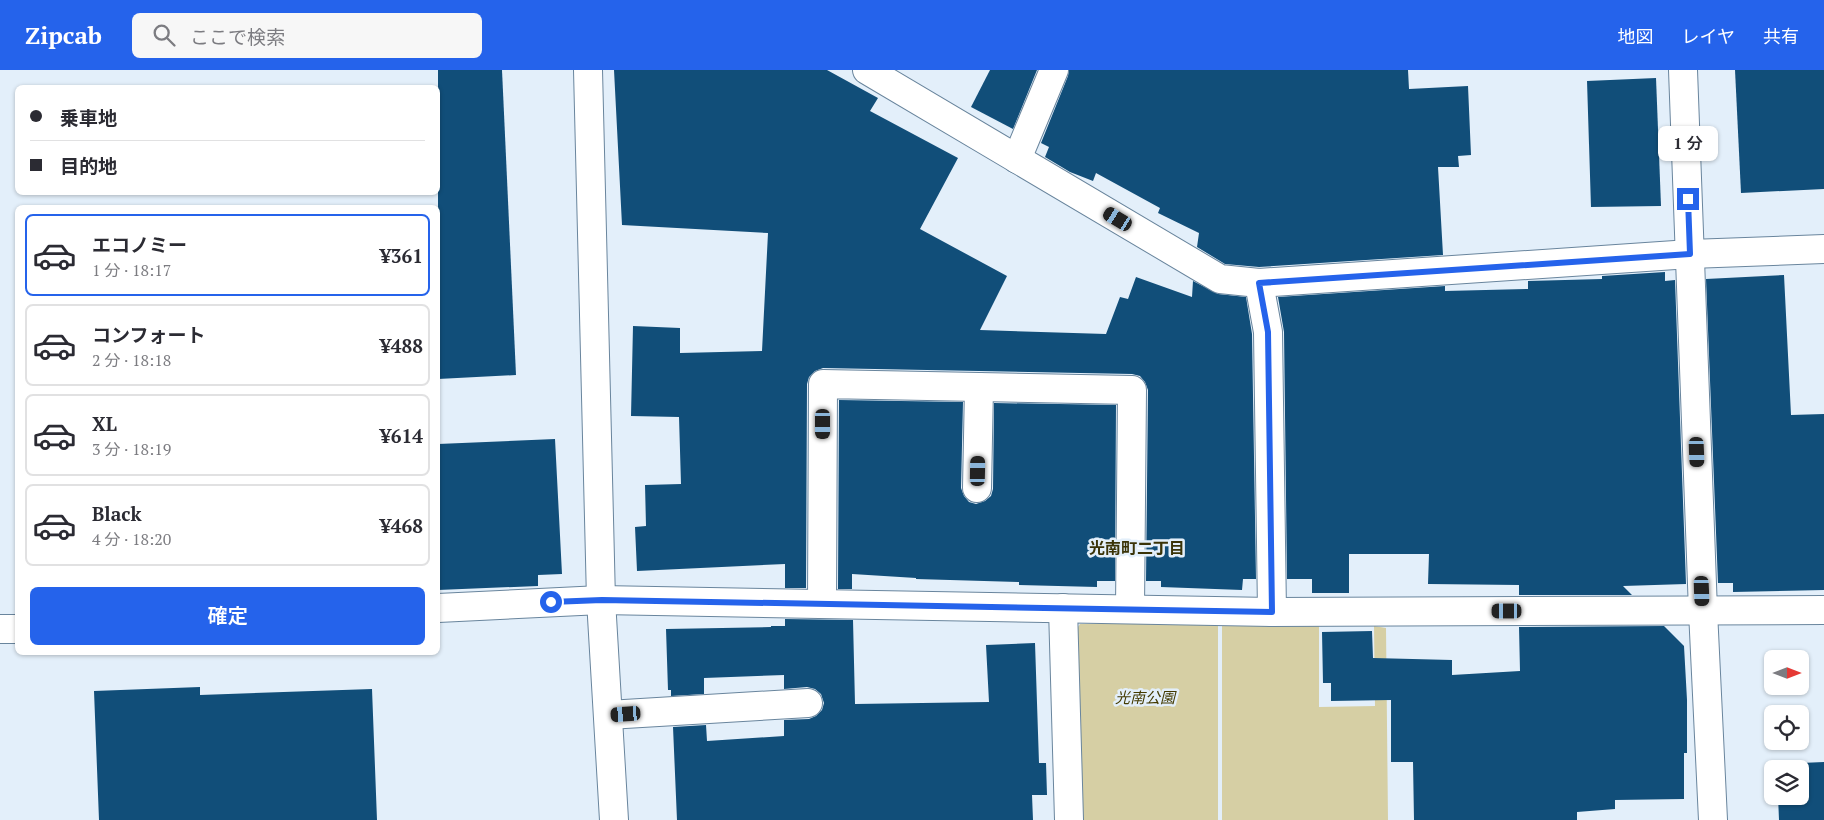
<!DOCTYPE html>
<html lang="ja">
<meta charset="utf-8">
<style>
body{margin:0;font-family:"PT Serif","Noto Sans JP",serif;background:#f7f7f7;color:#2b2b33;height:100vh;display:flex;flex-direction:column;font-size:19px;white-space:nowrap}
*{box-sizing:border-box;margin:0}
p{font-size:16px;color:#7c7c81}
.icon{flex:none;width:28px;height:28px;fill:none;stroke:currentColor;stroke-width:2;stroke-linecap:round;stroke-linejoin:round}
.map{position:relative;flex:1;overflow:hidden}
.details{position:absolute;left:15px;top:135px;width:425px;height:450px;display:flex;flex-direction:column;background:#fff;border-radius:8px;box-shadow:0 1px 4px #0004}
.details>*{flex:none}
.hud{position:absolute;left:15px;top:15px;width:425px;height:110px;border-radius:8px;box-shadow:0 1px 4px #0004;display:grid;align-content:center;height:110px;padding:0 15px;background:#fff}
.needle{width:32px;rotate:90deg}
.tools{position:absolute;left:1764px;top:580px;display:grid;gap:10px}
.tools a{display:grid;place-items:center;width:45px;height:45px;border-radius:8px;background:#fff;box-shadow:0 1px 4px #0004;font-size:25px}
.end{position:absolute;width:22px;height:22px;margin:-11px;border:6px solid #2563eb;background:#fff;box-shadow:0 0 0 2px #fff}
.from{border-radius:50%}
.bubble{position:absolute;height:35px;border-radius:8px;background:#fff;box-shadow:0 1px 4px #0004;font-size:16px;font-weight:600;line-height:35px;text-align:center}
.car{position:absolute;width:15px;height:30px;margin:-15px -8px;border-radius:6px;box-shadow:0 0 4px 1px #0007;background:linear-gradient(#222 24%,#8ab4d8 0 40%,#222 0 76%,#8ab4d8 0 86%,#222 0)}
.hud b{display:flex;align-items:center;gap:18px;height:48px;font-size:19px}
.hud b+b{border-top:1px solid #e1e1e2}
.hud i{width:12px;height:12px;background:#2b2b33}
ul{padding:9px 0 0;list-style:none}
li{display:flex;align-items:center;gap:15px;height:82px;margin:0 10px 8px;padding:0 5px;border:2px solid #e1e1e2;border-radius:8px}
li div{flex:1}
li b{display:block;font-size:19px}
li em{font-style:normal;font-weight:600}
li.selected{border-color:#2563eb}
li>.icon{width:45px;height:45px;stroke-width:1.5}
.cta{display:flex;gap:10px;margin-top:auto;padding:10px 15px}
.cta a{flex:1;height:58px;border-radius:8px;background:#2563eb;color:#fff;font-size:20px;font-weight:600;line-height:58px;text-align:center}
header{display:flex;align-items:center;gap:30px;box-sizing:border-box;height:70px;padding:0 25px;background:#2563eb;color:#fff}
header strong{font-size:24px}
nav{display:flex;gap:28px;margin-inline-start:auto;font-size:18px}
.search{width:350px;height:45px;background:#f7f7f7;display:flex;align-items:center;gap:12px;box-sizing:border-box;padding:0 18px;border-radius:8px;color:#7c7c81;font-size:19px}
.map>svg:first-child{display:block}
.green{fill:#d6cfa4}
.building{fill:#114e79}
.lines{fill:none;stroke-linecap:round;stroke-linejoin:round}
.minor-casing{stroke:#69859d;stroke-width:30}
.minor{stroke:#fff;stroke-width:28}
.route{stroke:#2563eb;stroke-width:6}
.labels{text-anchor:middle;dominant-baseline:central;stroke-width:5;stroke-linejoin:round;paint-order:stroke}
.park-label{font-size:15px;font-style:italic;fill:#433a00;stroke:#e3effa}
.neighbourhood-label{font-size:16px;font-weight:bold;fill:#3a3307;stroke:#e3effa}
</style>
<header>
<strong>Zipcab</strong>
<div class="search"><svg class="icon" aria-label="search" viewBox="0 0 24 24"><circle cx="10" cy="10" r="6"/><path d="M15 15l6 6"/></svg>ここで検索</div>
<nav><a>地図</a><a>レイヤ</a><a>共有</a></nav>
</header>
<div class="map">
<svg width="1824" height="750" viewBox="0 0 1824 750">
<rect width="100%" height="100%" fill="#e3effa"/>
<g class="green">
<polygon points="1222,548 1319,550 1319,637 1375,636 1374,556 1386,558 1388,750 1222,750"/>
<polygon points="1218,551 1218,750 1079,750 1069,570 1080,554"/>
</g>
<g class="building">
<polygon points="438,0 502,0 516,305 438,309"/>
<polygon points="614,0 827,0 878,28 870,41 958,88 920,159 1007,206 980,260 1106,264 1120,227 1128,229 1136,207 1192,227 1193,211 1218,224 1246,227 1252,264 1256,509 1243,509 1242,520 1161,517 1161,511 1146,511 1148,320 1145,312 1140,306 1132,304 823,298 815,301 809,307 807,314 806,518 785,518 785,494 637,501 635,457 646,456 645,415 681,414 679,347 631,346 633,256 680,258 680,283 762,281 768,163 622,155"/>
<polygon points="990,0 1037,0 1013,59 971,37"/>
<polygon points="1069,0 1408,0 1409,19 1468,16 1471,85 1458,86 1459,97 1438,97 1443,185 1259,197 1225,194 1197,177 1199,163 1158,143 1160,138 1096,103 1093,111 1070,102 1045,87 1049,77 1041,73 1068,6"/>
<polygon points="1735,0 1824,0 1824,119 1741,123"/>
<polygon points="1656,8 1661,136 1591,137 1587,11"/>
<polygon points="1665,202 1665,211 1675,210 1686,514 1623,516 1632,525 1519,525 1519,515 1428,514 1429,484 1349,484 1349,523 1312,523 1312,509 1287,509 1284,262 1278,227 1445,216 1445,221 1528,219 1528,211 1602,209 1602,206"/>
<polygon points="1784,205 1791,345 1824,344 1824,520 1733,522 1733,513 1718,513 1706,209"/>
<polygon points="839,330 963,332 961,418 964,426 969,432 976,434 985,431 991,426 993,419 994,333 1116,335 1115,511 1097,511 1097,517 1019,515 1019,512 916,509 916,508 852,504 852,519 838,519"/>
<polygon points="555,369 562,504 538,505 538,516 438,520 438,374"/>
<polygon points="785,549 853,550 855,634 989,632 986,575 1035,573 1039,693 1046,693 1047,725 1032,725 1033,750 677,750 673,657 706,655 707,671 784,666 784,650 809,649 816,646 822,640 824,633 821,624 815,619 807,617 784,619 784,605 704,608 704,624 671,626 671,620 668,620 666,559 771,557 771,556 785,556"/>
<polygon points="1664,556 1684,576 1687,630 1687,683 1684,683 1684,729 1615,730 1615,739 1577,742 1577,750 1414,750 1413,692 1391,692 1391,630 1331,631 1331,613 1323,613 1322,562 1372,561 1373,588 1452,590 1452,605 1520,601 1519,557"/>
<polygon points="200,617 200,625 372,619 377,750 99,750 94,621"/>
<polygon points="1824,692 1824,750 1779,750 1778,726 1800,726 1800,699 1776,699 1776,694"/>
</g>
<g class="lines">
<g class="minor-casing">
<g id="minor">
<polyline points="588,0 601,530 614,750"/>
<polyline points="867,0 1220,209 1259,213 1690,184 1824,179"/>
<polyline points="1683,0 1703,541 1713,750"/>
<polyline points="1017,89 1054,0"/>
<polyline points="1259,213 1268,262 1272,542"/>
<polyline points="977,418 979,317"/>
<polyline points="822,533 823,314 1132,320 1130,539"/>
<polyline points="438,538 601,530 1272,542 1824,540"/>
<polyline points="1063,538 1069,750"/>
<polyline points="0,559 18,559"/>
<polyline points="608,645 808,633"/>
</g>
</g>
<use href="#minor" class="minor"/>
</g>
<g class="lines">
<polyline class="route" points="551,532 602,530 1272,542 1268,262 1259,213 1690,184 1688,129"/>
</g>
<g class="labels">
<g class="park-label">
<text x="1145" y="627">光南公園</text>
</g>
<g class="neighbourhood-label">
<text x="1137" y="478">光南町二丁目</text>
</g>
</g>
</svg>
<div class="tools">
<a><svg class="needle" viewBox="-14 -14 28 28"><path d="M0-13l5 13h-10z" fill="#e53935"/><path d="M0 13l5-13h-10z" fill="#7c7c81"/></svg></a>
<a><svg class="icon" aria-label="locate" viewBox="0 0 24 24"><circle cx="12" cy="12" r="6"/><path d="M12 2v4M12 18v4M2 12h4M18 12h4"/></svg></a>
<a><svg class="icon" aria-label="layers" viewBox="0 0 24 24"><path d="M12 4l9 5-9 5-9-5zM3 14l9 5 9-5"/></svg></a>
</div>
<i class="end from" style="left:551px;top:532px"></i>
<i class="end" style="left:1688px;top:129px"></i>
<div class="bubble" style="left:1658px;top:56px;width:60px">1 分</div>
<i class="car" style="left:1118px;top:149px;rotate:301deg"></i>
<i class="car" style="left:823px;top:354px;rotate:180deg"></i>
<i class="car" style="left:1697px;top:382px;rotate:178deg"></i>
<i class="car" style="left:978px;top:401px;rotate:1deg"></i>
<i class="car" style="left:1702px;top:521px;rotate:178deg"></i>
<i class="car" style="left:1507px;top:541px;rotate:270deg"></i>
<i class="car" style="left:626px;top:644px;rotate:266deg"></i>
<div class="hud">
<b><i class="from"></i>乗車地</b>
<b><i></i>目的地</b>
</div>
<section class="details">
<ul>
<li class="selected"><svg class="icon" aria-label="car" viewBox="0 0 24 24"><path d="M5 17H2v-5l4-1 3-4h7l3 4 3 1v5h-3M9 17h6M6 11h13"/><circle cx="7" cy="17" r="2"/><circle cx="17" cy="17" r="2"/></svg><div><b>エコノミー</b><p>1 分 · 18:17</p></div><em>¥361</em></li>
<li><svg class="icon" aria-label="car" viewBox="0 0 24 24"><path d="M5 17H2v-5l4-1 3-4h7l3 4 3 1v5h-3M9 17h6M6 11h13"/><circle cx="7" cy="17" r="2"/><circle cx="17" cy="17" r="2"/></svg><div><b>コンフォート</b><p>2 分 · 18:18</p></div><em>¥488</em></li>
<li><svg class="icon" aria-label="car" viewBox="0 0 24 24"><path d="M5 17H2v-5l4-1 3-4h7l3 4 3 1v5h-3M9 17h6M6 11h13"/><circle cx="7" cy="17" r="2"/><circle cx="17" cy="17" r="2"/></svg><div><b>XL</b><p>3 分 · 18:19</p></div><em>¥614</em></li>
<li><svg class="icon" aria-label="car" viewBox="0 0 24 24"><path d="M5 17H2v-5l4-1 3-4h7l3 4 3 1v5h-3M9 17h6M6 11h13"/><circle cx="7" cy="17" r="2"/><circle cx="17" cy="17" r="2"/></svg><div><b>Black</b><p>4 分 · 18:20</p></div><em>¥468</em></li>
</ul>
<div class="cta"><a>確定</a></div>
</section>
</div>
